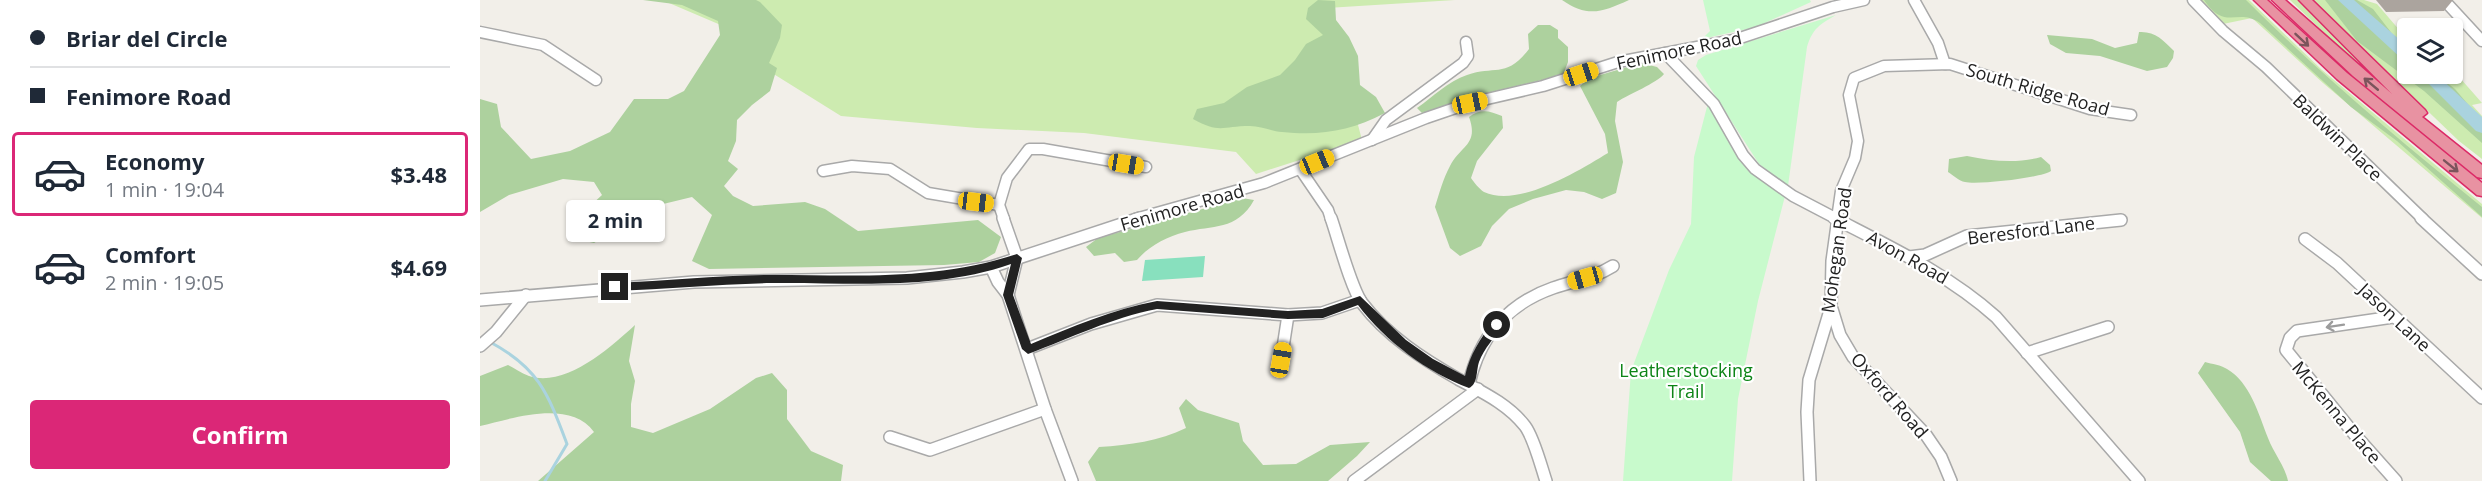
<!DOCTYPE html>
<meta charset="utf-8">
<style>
body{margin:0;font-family:"Open Sans",sans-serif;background:#f6f6f7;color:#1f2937;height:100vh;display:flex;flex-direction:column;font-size:22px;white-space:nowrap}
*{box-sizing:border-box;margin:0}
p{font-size:20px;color:#747a83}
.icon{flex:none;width:33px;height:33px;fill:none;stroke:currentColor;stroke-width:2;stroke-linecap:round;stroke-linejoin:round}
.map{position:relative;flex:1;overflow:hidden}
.details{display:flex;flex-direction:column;background:#fff;width:480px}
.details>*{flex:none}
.guide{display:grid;align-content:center;height:132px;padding:0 30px;background:#fff}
.fabs{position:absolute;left:1917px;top:18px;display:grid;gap:12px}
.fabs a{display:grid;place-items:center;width:66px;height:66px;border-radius:6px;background:#fff;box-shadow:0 2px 4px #0004;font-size:30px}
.end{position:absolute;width:27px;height:27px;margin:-14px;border:8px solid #222;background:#fff;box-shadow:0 0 0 3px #fff}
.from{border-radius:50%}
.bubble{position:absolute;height:42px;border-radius:6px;background:#fff;box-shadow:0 2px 4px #0004;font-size:20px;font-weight:700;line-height:42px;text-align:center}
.car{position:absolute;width:18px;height:36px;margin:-18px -9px;border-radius:8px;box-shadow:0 0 4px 2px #0007;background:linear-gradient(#f5c518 24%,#345 0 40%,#f5c518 0 76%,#345 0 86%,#f5c518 0)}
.guide b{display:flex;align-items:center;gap:21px;height:57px;font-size:22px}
.guide b+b{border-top:2px solid #e0e1e3}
.guide i{width:15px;height:15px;background:#1f2937}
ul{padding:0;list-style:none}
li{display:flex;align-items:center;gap:18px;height:84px;margin:0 12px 9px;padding:0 18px;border:3px solid transparent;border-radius:6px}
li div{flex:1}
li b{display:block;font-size:22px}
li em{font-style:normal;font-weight:700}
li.on{border-color:#db2777}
li>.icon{width:54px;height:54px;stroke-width:1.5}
.cta{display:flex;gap:12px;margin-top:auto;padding:12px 30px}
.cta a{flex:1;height:69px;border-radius:6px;background:#db2777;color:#fff;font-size:24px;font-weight:700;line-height:69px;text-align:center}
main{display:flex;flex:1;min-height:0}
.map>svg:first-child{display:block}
.grass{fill:#cdebb0}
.forest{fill:#add19e}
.park{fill:#c8facc}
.pitch{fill:#88e0be}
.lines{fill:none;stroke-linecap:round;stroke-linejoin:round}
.stream{stroke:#aad3df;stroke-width:3}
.river{fill:#aad3df;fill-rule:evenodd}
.minor-far1-casing{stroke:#a9a9a9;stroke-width:13}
.minor-casing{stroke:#a9a9a9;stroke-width:14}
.highway-casing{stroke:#dc2a67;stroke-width:3}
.minor-far1{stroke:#fff;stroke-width:10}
.minor{stroke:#fff;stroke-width:11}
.highway{fill:#e892a2;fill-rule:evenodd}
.wall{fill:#aba49e}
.oneway{stroke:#7b545c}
.oneway2{stroke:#9c9c9c}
.route{fill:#222}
.labels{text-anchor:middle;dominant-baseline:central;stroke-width:4.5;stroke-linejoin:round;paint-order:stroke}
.street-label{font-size:18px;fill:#222;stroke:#fff}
.park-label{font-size:18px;fill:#0c8416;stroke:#fff}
</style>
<main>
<section class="details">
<div class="guide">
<b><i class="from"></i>Briar del Circle</b>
<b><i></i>Fenimore Road</b>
</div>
<ul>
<li class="on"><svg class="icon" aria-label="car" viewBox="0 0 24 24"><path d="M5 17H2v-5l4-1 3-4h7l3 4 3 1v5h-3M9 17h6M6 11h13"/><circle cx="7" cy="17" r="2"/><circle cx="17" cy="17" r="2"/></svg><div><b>Economy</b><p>1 min · 19:04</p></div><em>$3.48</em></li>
<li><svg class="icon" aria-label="car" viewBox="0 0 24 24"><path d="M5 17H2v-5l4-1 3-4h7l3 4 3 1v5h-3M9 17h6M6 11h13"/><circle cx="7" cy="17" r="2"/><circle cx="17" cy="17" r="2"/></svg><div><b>Comfort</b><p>2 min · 19:05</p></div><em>$4.69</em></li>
</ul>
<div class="cta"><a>Confirm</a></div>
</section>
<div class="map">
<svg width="2002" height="481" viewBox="0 0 2002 481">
<rect width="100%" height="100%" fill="#f2efe9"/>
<g class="grass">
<polygon points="182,0 975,0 847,8 882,140 776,174 756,152 604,133 497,128 361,116 263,55 283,43"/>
<polygon points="1718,0 1769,0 1842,70 2002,204 2002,218 1843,83 1772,18 1743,24"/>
<polygon points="1810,0 1819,0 1890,70 1887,70 1860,48"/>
<polygon points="1832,0 1884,0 1897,4 1927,39 1927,42 1923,43 1927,49 1928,74 1972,74 1973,70 2002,103 1992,105 2002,116 2002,159 1979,141"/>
</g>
<g class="forest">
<polygon points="163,0 276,0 280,2 302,25 300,38 289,63 297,68 290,91 272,105 257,120 256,141 248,161 258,169 244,186 253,196 273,206 325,202 345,209 378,231 498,220 521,237 515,253 499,262 464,265 229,269 212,261 232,215 212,197 175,206 114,243 92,238 95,220 122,195 114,182 83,179 29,195 0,212 0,99 17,104 21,127 51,159 90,151 130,132 154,99 188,99 204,91 240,35 238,21 202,5"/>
<path d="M838 0 855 1 856 20 869 37 878 56 880 85 896 97 905 113C870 131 841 136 802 132 791 131 781 126 770 126 742 126 740 134 713 119L717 109 744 103 767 87 800 75 815 60 826 44 843 35 826 19 828 8Z"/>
<path d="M1082 0H1149C1122 12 1108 18 1082 0Z"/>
<path d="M1724 0H1766C1840 74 1920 141 2002 207V217L1917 141 1871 107 1780 23C1757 7 1746 32 1724 0Z"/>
<polygon points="1845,0 1877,0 1893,9 1927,53 1928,74 1956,74 1975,89 2002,121 2002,143 1944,91 1877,41"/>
<path d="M1058 25H1070L1078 30V38L1088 47V62L1083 75 995 96 942 113 937 108C953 97 968 81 987 75 1015 65 1026 79 1049 49L1048 34Z"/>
<path d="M1659 32C1675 31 1683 40 1694 51L1693 58 1687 67 1667 71 1620 56 1586 53 1570 44 1567 35 1612 39 1635 48 1657 43Z"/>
<path d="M1161 63 1177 67 1184 74C1177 83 1149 94 1137 102L1135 121 1143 162 1136 193 1122 199 1104 192 1086 190 1053 199 1029 209 1012 226 1001 246 980 256 970 248 955 207C959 194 963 179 970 166 981 145 999 145 989 117 1001 108 1010 111 1022 116L1023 128 997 161 991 178C994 182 999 189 1004 192 1039 208 1098 171 1128 153L1125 134 1100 86 1110 78Z"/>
<path d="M1487 156C1512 161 1536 164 1561 157L1570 165 1571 171C1561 178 1497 185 1485 182 1479 181 1473 175 1468 172L1469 159Z"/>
<path d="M762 198 774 200C757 231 732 225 705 232 686 237 669 246 657 260L644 262 635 253 614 256 606 247 618 238Z"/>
<path d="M155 325 149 361 155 381 151 404V427L173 433 230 409 276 378 292 373 307 390V419L331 451 363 465 361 481H58L114 432C90 399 34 418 0 426V376L28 365C34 368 41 373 49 376 85 388 130 348 155 325Z"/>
<path d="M1725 362C1732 364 1741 365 1747 369 1770 382 1779 415 1788 438 1793 452 1805 466 1808 481H1791L1770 462 1760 432 1718 373Z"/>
<path d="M706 399 718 410 759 423 763 441 783 465 816 464 850 445 890 442 877 456 848 481H616L608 462 619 447C650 445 679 441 706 428L699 408Z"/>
</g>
<g class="park">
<polygon points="1223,0 1330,0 1331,2 1276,27 1222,39 1230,31"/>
<path d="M1356 15C1339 25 1333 28 1327 47L1308 186 1279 164 1216 66 1218 60 1226 55Z"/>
<polygon points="1228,103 1263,164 1305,196 1278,301 1258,399 1252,481 1143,481 1151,371 1189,270 1211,224 1214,157"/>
</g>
<polygon class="pitch" points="725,256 723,277 662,281 665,260"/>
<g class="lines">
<path class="stream" d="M10 342C59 368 68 394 87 444L65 481"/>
<g class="river">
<polygon points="1858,0 1874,0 1928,47 1928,61 1923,60"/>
<polygon points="1939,74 1956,74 2002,117 2002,133 1996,131"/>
</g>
<g class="minor-far1-casing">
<g id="minor-far1">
<polyline points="1434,0 1458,43 1465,64"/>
<polyline points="1713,0 1743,31 1786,67 1943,219"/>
<polyline points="1964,0 2002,41"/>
<polyline points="0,32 63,45 116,80"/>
<polyline points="1185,53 1234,104 1263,155 1275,169 1313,196 1357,219"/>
<polyline points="892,140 906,120 983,63 988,56 986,42"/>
<polyline points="820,169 848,210 851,219"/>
<polyline points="343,171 372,166 410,169 448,193 519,205"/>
<polyline points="524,219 519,205 527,178 549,149 563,149 666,167"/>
<polyline points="655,219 784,183 946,118 990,103 1063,86 1138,62 1254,40 1353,7 1384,0"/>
<polyline points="1357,219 1361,191 1375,158 1378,141 1369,95 1374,78 1404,66 1470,64 1610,109 1651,115"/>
</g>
</g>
<g class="minor-casing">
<g id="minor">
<polyline points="523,218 537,258 528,295"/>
<path d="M851 218C858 238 871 288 882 303 907 336 943 359 978 379 1002 392 1028 404 1045 426 1054 438 1061 466 1066 481"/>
<path d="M1354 218C1410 247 1468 274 1516 317L1659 481"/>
<polyline points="1941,218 2002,274"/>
<polyline points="1825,239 1857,263 2002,398"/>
<polyline points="1429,257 1445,255 1487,236 1641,220"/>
<polyline points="511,267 518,282 528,295 565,409 592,481"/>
<polyline points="0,300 214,282 427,278 483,272 511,267 660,218"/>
<polyline points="1352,309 1360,335 1373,357 1446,435 1461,457 1471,481"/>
<polyline points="1913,317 1817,331 1810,338 1806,350 1875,435 1916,481"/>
<polyline points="0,346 16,332 46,295"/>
<polyline points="547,349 611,324 677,305 808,315 842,313 880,300"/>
<polyline points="1547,353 1628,327"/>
<polyline points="800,367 808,315"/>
<path d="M989 384C999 338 1027 304 1073 288 1093 281 1114 278 1133 266"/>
<polyline points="410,437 450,450 565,409"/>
<polyline points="874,481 998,389"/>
<polyline points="1330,481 1327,412 1329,380 1351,307 1352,261 1358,218"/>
</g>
</g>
<g class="highway-casing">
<g id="highway">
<polygon points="1774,0 1787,0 1867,73 2002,183 2002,196 1997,195 1857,79"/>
<polygon points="1792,0 1805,0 1912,94 1819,0 1832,0 1945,110 1947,113 1942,117 2002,165 2002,178 1997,177 1873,76"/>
</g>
</g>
<use href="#minor-far1" class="minor-far1"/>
<use href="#minor" class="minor"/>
<use href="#highway" class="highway"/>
</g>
<polygon class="wall" points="1896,0 1973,0 1964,11 1906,12"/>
<defs><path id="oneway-shaft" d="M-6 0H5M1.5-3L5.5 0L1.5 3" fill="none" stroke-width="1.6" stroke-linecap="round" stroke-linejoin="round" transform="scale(1.5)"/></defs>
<g class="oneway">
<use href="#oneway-shaft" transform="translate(1822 40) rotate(43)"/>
<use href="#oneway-shaft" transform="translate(1891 84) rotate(-140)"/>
<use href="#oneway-shaft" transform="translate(1971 166) rotate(39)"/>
</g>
<use class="oneway2" href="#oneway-shaft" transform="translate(1855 326) rotate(171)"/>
<path class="route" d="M537 254 542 258 533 295 551 344C592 327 633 309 677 301L808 311 842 309 880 296 926 340 953 359 985 376C990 354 1000 339 1013 322L1017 321 1022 325C1015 338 1004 348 999 362 996 371 998 384 989 388 948 373 905 341 878 305L843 318 808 319 677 309C631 318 591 338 548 354L542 349 523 295 531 264C454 291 371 282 291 283 239 284 187 289 135 291L130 287 135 283C187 281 240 275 291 275 377 275 455 281 537 254Z"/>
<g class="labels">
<g class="street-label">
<text transform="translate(1199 50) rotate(-12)">Fenimore Road</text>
<text transform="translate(1558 89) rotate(16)">South Ridge Road</text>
<text transform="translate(1858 137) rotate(44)">Baldwin Place</text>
<text transform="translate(702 207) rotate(-16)">Fenimore Road</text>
<text transform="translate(1551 230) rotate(-7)">Beresford Lane</text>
<text transform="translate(1356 250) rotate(-82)">Mohegan Road</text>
<text transform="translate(1428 257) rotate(29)">Avon Road</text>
<text transform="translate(1915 317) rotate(43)">Jason Lane</text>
<text transform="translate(1410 395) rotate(49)">Oxford Road</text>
<text transform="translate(1857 412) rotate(50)">McKenna Place</text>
</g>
<g class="park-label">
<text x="1206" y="370">Leatherstocking<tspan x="1206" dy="21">Trail</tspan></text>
</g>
</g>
</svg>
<div class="fabs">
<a><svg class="icon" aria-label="layers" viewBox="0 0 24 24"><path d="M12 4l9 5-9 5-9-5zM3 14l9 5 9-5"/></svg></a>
</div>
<i class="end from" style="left:1017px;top:325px"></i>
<i class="end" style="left:135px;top:287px"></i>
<div class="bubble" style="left:86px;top:200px;width:99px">2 min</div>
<i class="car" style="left:1101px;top:74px;rotate:72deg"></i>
<i class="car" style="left:990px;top:103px;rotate:78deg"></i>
<i class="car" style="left:837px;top:162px;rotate:68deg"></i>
<i class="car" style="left:646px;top:164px;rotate:99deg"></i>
<i class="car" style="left:496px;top:202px;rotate:97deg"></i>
<i class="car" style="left:1105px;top:278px;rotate:254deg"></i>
<i class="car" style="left:801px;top:360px;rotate:10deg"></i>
</div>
</main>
